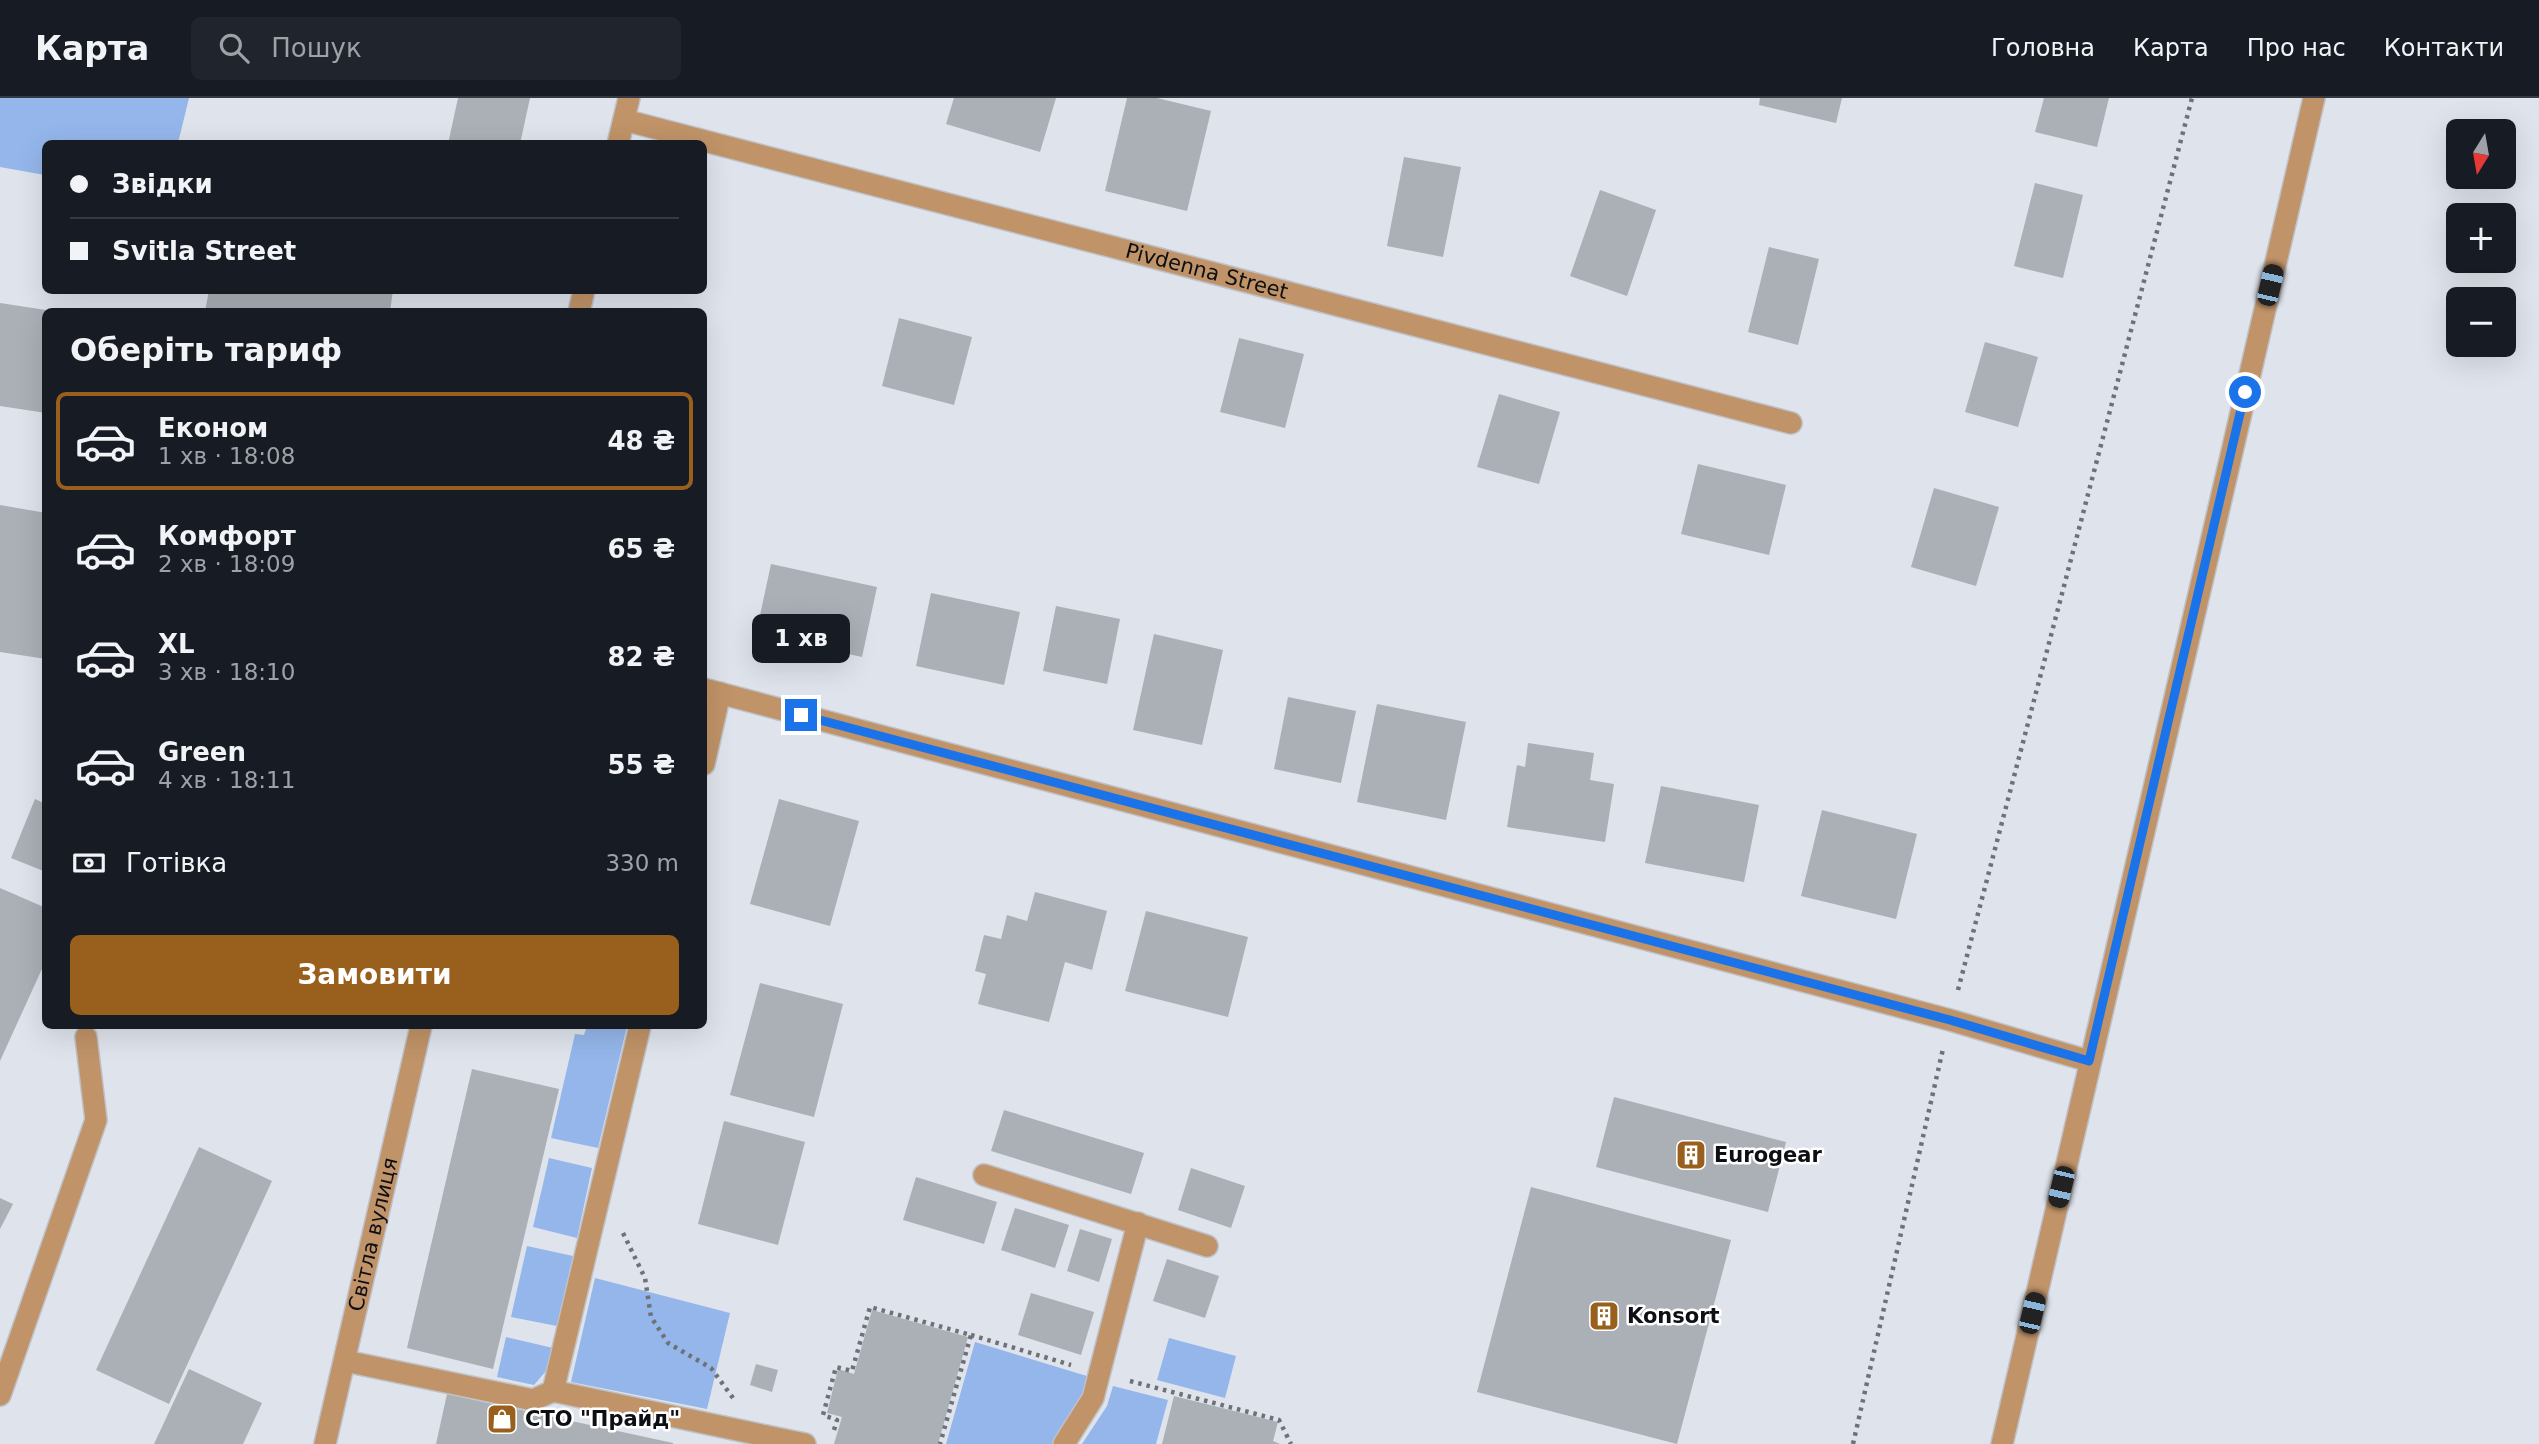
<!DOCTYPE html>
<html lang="uk">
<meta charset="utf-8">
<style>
body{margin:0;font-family:"DejaVu Sans",sans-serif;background:#20242c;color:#f1f3f6;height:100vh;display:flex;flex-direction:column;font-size:26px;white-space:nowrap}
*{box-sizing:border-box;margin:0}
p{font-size:23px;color:#9ea1a6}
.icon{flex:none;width:38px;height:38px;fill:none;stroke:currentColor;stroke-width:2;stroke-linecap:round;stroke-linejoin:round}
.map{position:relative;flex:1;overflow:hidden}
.panel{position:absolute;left:42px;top:210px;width:665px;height:721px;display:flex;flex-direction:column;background:#171b24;border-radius:10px;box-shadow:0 7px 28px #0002}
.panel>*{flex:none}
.top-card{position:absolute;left:42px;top:42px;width:665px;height:154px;border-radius:10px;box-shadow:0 7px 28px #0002;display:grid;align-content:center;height:154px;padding:0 28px;background:#171b24}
.needle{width:46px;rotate:191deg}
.tools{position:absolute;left:2446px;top:21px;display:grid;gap:14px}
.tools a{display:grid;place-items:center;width:70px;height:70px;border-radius:10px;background:#171b24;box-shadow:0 7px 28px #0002;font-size:35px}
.end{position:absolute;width:32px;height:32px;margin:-16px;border:9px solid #1a73e8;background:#fff;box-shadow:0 0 0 4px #fff}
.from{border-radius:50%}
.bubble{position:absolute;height:49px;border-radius:10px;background:#171b24;box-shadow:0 7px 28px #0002;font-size:23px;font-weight:800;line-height:49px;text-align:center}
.car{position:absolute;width:21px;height:42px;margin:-21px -10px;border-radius:9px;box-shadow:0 0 5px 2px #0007;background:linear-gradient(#222 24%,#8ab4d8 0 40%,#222 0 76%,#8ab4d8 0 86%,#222 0)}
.top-card b{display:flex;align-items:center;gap:24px;height:66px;font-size:26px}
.top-card b+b{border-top:2px solid #363941}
.top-card i{width:18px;height:18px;background:#f1f3f6}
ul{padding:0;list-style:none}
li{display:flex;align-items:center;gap:21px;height:98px;margin:0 14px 10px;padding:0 14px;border:4px solid transparent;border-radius:10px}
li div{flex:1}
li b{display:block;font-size:26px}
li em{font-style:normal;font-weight:800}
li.active{border-color:#99601d}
li>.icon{width:63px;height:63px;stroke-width:1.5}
h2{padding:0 28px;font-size:32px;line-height:84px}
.pay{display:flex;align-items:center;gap:18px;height:77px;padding:0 28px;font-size:26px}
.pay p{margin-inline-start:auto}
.cta{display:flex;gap:14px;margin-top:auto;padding:14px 28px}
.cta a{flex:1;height:80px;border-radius:10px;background:#99601d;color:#fff;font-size:28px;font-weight:800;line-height:80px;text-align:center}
header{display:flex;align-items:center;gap:42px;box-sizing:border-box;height:98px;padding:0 35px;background:#171b24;border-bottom:2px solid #363941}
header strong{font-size:33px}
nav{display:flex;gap:38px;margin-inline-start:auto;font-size:24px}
.search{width:490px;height:63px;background:#20242c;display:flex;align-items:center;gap:18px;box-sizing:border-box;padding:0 24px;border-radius:10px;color:#9ea1a6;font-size:26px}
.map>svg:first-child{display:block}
.green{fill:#94b6ea}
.building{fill:#abafb6}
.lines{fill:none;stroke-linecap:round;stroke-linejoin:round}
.minor-casing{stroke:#bec1c8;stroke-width:24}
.path{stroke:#6f7177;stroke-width:4.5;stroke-dasharray:3.5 5;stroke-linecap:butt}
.minor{stroke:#c09368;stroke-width:21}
.route{stroke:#1a73e8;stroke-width:9}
.labels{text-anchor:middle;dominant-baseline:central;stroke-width:5;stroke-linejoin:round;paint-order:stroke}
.street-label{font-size:21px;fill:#0e0f12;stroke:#fff}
.poi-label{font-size:21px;font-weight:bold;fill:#0e0f12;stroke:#fff;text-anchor:start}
</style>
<header>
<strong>Карта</strong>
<div class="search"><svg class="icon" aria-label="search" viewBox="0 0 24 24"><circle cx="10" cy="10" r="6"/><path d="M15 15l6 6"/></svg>Пошук</div>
<nav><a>Головна</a><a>Карта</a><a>Про нас</a><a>Контакти</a></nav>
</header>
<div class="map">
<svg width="2539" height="1346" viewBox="0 0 2539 1346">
<rect width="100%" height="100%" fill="#dfe3eb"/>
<g class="green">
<polygon points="0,0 189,0 178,45 46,46 45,77 0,69"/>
<polygon points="587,928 627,928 598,1050 551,1040 575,936 584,937"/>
<polygon points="549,1060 592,1070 577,1140 533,1129"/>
<polygon points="527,1148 573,1158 557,1228 511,1219"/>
<polygon points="595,1180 730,1215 707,1311 571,1284"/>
<polygon points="506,1239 553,1250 546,1273 534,1287 497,1279"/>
<polygon points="1169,1240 1236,1258 1225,1300 1157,1282"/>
<polygon points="975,1244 1090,1279 1076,1312 1053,1346 946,1346"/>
<polygon points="1113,1288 1168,1302 1156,1346 1082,1346 1107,1308"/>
</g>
<g class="building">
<polygon points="458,0 530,0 520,46 448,46"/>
<polygon points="954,0 1056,0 1040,54 946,26"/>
<polygon points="1127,0 1157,0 1211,13 1187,113 1105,93"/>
<polygon points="1760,0 1842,0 1836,25 1759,7"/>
<polygon points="2044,0 2109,0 2097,49 2035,34"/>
<polygon points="1404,59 1461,69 1443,159 1387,148"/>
<polygon points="2035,85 2083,97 2063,180 2014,168"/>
<polygon points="1600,92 1656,112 1627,198 1570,178"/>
<polygon points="1769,149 1819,161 1798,247 1748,234"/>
<polygon points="209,192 393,192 390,214 205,214"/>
<polygon points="0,205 46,212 46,315 0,308"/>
<polygon points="899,220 972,239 954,307 882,288"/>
<polygon points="1239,240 1304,256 1285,330 1220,314"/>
<polygon points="1985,244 2038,259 2018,329 1965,314"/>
<polygon points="1499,296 1560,314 1539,386 1477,369"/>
<polygon points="1698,366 1786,387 1769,457 1681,436"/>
<polygon points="1934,390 1999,409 1976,488 1911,469"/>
<polygon points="0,407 46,415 46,561 0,554"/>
<polygon points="771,466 877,489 862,559 756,536"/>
<polygon points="931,495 1020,514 1004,587 916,568"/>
<polygon points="1056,508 1120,521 1107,586 1043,573"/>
<polygon points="1154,536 1223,552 1202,647 1133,632"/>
<polygon points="1288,599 1356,613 1341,685 1274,671"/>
<polygon points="1377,606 1466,624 1446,722 1357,704"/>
<polygon points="1528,645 1594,655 1590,682 1614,686 1605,744 1507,729 1517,667 1525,669"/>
<polygon points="1661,688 1759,707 1744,784 1645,765"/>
<polygon points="35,701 46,706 46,774 11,760"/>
<polygon points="779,701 859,723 830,828 750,806"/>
<polygon points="1822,712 1917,736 1896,821 1801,798"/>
<polygon points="0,790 46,810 46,862 0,963"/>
<polygon points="1035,794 1107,813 1092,872 1065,864 1049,924 978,906 986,876 975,873 984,837 1001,841 1007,817 1027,823"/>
<polygon points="1146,813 1248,839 1228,919 1125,893"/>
<polygon points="760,885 843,906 814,1019 730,997"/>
<polygon points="472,971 559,991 493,1271 407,1250"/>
<polygon points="1614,999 1786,1044 1768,1114 1596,1069"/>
<polygon points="1004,1012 1144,1055 1131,1096 991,1053"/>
<polygon points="724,1023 805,1044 778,1147 698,1126"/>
<polygon points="199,1049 272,1083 169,1306 96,1272"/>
<polygon points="1191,1070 1245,1088 1231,1130 1178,1112"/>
<polygon points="916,1079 997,1104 984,1146 903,1122"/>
<polygon points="1531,1089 1731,1142 1677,1346 1477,1294"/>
<polygon points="0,1100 13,1106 0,1131"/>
<polygon points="1015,1110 1069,1127 1055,1170 1001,1152"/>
<polygon points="1080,1131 1112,1141 1099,1184 1067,1173"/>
<polygon points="1167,1161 1219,1178 1205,1220 1153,1203"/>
<polygon points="1031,1195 1094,1214 1081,1257 1018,1237"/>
<polygon points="872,1212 968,1239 938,1346 834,1346 842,1319 827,1315 838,1271 854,1276"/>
<polygon points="756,1266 778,1272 772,1294 750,1287"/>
<polygon points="189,1271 262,1305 243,1346 154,1346"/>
<polygon points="447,1296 673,1345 673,1346 436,1346"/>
<polygon points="1174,1298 1278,1324 1273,1343 1280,1346 1162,1346"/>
</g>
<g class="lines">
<g class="minor-casing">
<g id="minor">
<path id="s1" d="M624 22 1791 325"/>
<polyline points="618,46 629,0"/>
<polyline points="579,214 584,192"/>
<polyline points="704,591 1950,922 2089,963"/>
<polyline points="704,666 720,595"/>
<polyline points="640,928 553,1293 766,1338 764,1346"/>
<polyline points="984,1077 1207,1148"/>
<polyline points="345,1263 533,1302 553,1293"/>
<polyline points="0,1297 96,1022 86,939"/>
<polyline points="766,1338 805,1346"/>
<path id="s2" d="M325 1346 421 928"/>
<polyline points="1064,1346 1093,1300 1138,1125"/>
<polyline points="2002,1346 2314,0"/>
</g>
</g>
<g class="path">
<polyline points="1958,892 2192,0"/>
<polyline points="623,1135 645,1180 651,1219 668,1245 711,1270 733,1300"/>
<polyline points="971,1237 1071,1267"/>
<polyline points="1130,1283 1279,1322 1291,1346"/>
<polyline points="834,1332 837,1322 823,1317 836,1269 852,1273 870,1209 971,1237 940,1346"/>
<polyline points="1853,1346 1943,951"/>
</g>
<use href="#minor" class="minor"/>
</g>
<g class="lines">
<polyline class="route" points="801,617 1950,922 2089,963 2245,294"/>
</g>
<defs>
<g id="building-square" transform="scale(1.575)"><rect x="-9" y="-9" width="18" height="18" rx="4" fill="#99601d" stroke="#fff"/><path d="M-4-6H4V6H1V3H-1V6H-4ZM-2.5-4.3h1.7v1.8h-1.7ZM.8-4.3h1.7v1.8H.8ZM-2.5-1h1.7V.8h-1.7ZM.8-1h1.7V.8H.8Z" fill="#fff"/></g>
<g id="shop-square" transform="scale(1.575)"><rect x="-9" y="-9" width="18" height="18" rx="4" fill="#99601d" stroke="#fff"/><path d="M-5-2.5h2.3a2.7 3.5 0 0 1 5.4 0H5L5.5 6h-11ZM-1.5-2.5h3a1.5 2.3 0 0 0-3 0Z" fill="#fff"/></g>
</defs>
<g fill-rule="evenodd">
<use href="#building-square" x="1691" y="1057"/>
<use href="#building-square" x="1604" y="1218"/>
<use href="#shop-square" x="502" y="1321"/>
</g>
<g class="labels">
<g class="street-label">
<text stroke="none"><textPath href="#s1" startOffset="602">Pivdenna Street</textPath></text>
<text stroke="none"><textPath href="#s2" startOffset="215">Світла вулиця</textPath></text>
</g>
<g class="poi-label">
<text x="1714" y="1057">Eurogear</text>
<text x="1627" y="1218">Konsort</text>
<text x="525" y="1321">СТО "Прайд"</text>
</g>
</g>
</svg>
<div class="tools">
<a><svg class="needle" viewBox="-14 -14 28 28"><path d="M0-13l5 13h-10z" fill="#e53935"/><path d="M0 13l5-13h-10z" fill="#9ea1a6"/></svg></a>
<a>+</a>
<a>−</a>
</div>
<i class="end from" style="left:2245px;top:294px"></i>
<i class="end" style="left:801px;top:617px"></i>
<div class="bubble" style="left:752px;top:516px;width:98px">1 хв</div>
<i class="car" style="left:2270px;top:187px;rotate:13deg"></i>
<i class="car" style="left:2061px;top:1089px;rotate:193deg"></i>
<i class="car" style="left:2032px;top:1215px;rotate:13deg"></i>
<div class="top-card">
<b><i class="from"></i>Звідки</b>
<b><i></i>Svitla Street</b>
</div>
<section class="panel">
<h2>Оберіть тариф</h2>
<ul>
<li class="active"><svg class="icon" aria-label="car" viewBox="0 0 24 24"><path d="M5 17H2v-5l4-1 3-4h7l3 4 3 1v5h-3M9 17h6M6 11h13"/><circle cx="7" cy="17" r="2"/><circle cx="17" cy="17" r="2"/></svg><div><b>Економ</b><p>1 хв · 18:08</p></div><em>48 ₴</em></li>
<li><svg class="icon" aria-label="car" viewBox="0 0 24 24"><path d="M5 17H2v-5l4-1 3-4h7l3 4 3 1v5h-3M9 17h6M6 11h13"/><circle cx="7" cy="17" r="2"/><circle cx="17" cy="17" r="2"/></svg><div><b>Комфорт</b><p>2 хв · 18:09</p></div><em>65 ₴</em></li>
<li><svg class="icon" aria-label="car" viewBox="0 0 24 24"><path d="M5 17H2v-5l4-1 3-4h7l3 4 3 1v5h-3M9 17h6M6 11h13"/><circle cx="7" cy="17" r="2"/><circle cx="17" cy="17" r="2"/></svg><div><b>XL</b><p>3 хв · 18:10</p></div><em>82 ₴</em></li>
<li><svg class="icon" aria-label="car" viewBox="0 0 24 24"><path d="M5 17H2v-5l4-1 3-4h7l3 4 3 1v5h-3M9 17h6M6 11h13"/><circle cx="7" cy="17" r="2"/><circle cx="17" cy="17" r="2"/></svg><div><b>Green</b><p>4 хв · 18:11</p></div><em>55 ₴</em></li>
</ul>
<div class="pay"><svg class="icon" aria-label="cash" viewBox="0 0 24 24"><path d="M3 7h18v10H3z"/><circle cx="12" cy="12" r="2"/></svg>Готівка<p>330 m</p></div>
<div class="cta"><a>Замовити</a></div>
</section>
</div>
